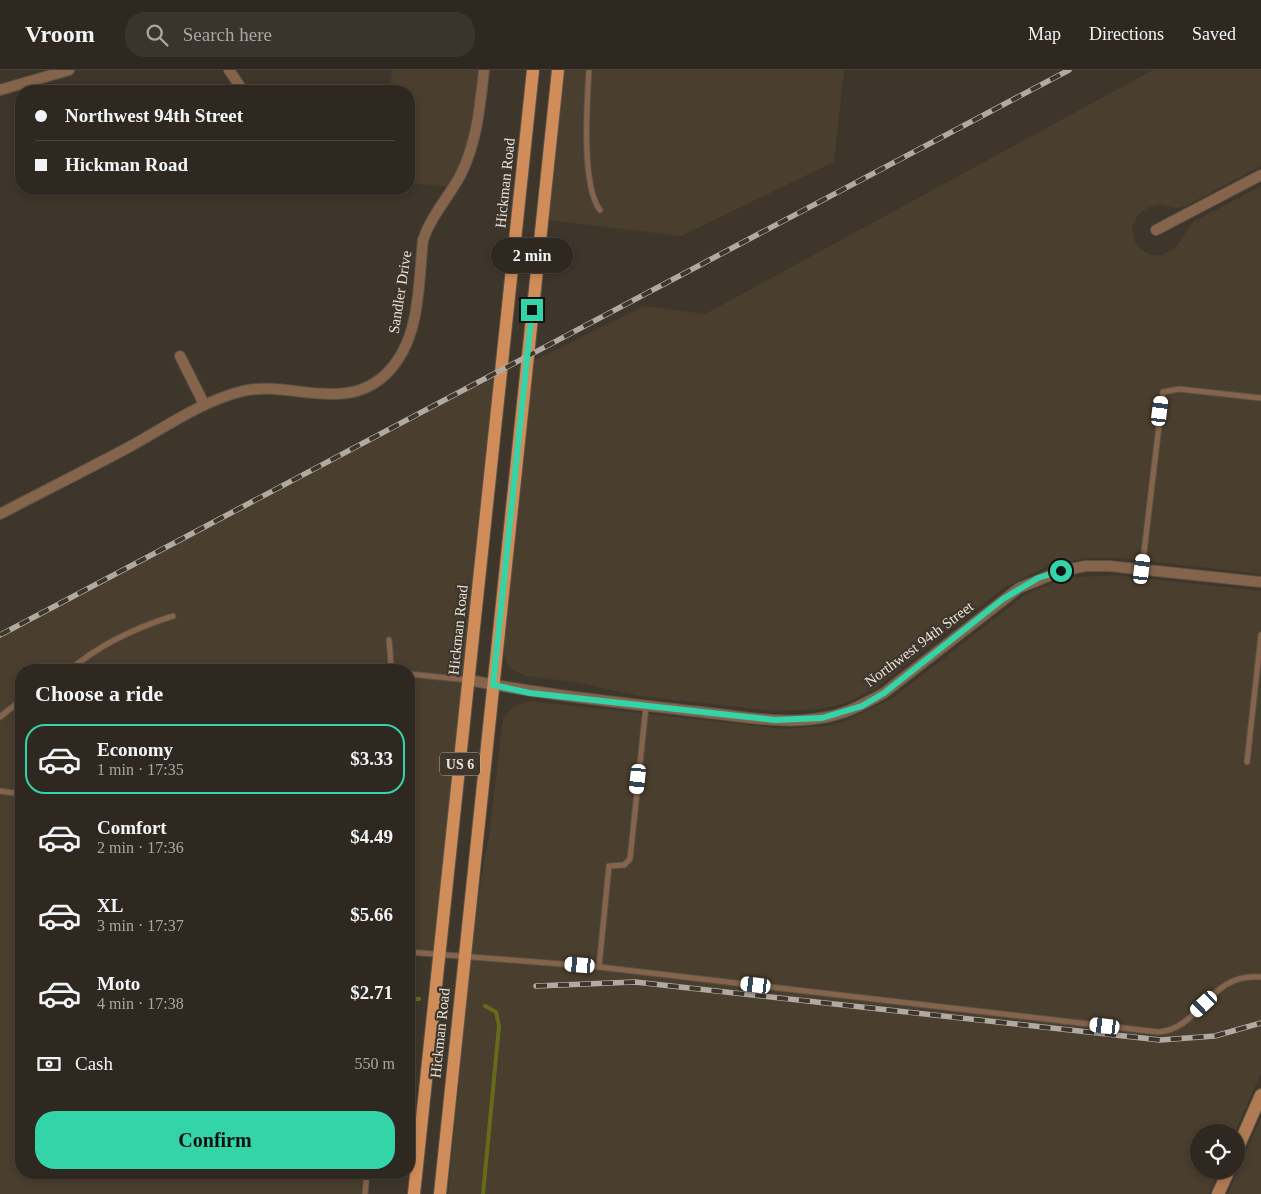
<!DOCTYPE html>
<meta charset="utf-8">
<style>
body{margin:0;font-family:"Times New Roman",serif;background:#3a342d;color:#f1f3f6;height:100vh;display:flex;flex-direction:column;font-size:19px;white-space:nowrap}
*{box-sizing:border-box;margin:0}
p{font-size:16px;color:#a7a6a5}
.icon{flex:none;width:28px;height:28px;fill:none;stroke:currentColor;stroke-width:2;stroke-linecap:round;stroke-linejoin:round}
.map{position:relative;flex:1;overflow:hidden}
.panel{position:absolute;left:15px;top:594px;width:400px;height:515px;display:flex;flex-direction:column;background:#2e2820;border-radius:20px;box-shadow:0 2px 8px #0003,0 0 0 1px #49443e}
.panel>*{flex:none}
.hud{position:absolute;left:15px;top:15px;width:400px;height:110px;border-radius:20px;box-shadow:0 2px 8px #0003,0 0 0 1px #49443e;display:grid;align-content:center;height:110px;padding:0 20px;background:#2e2820}
.buttons{position:absolute;left:1190px;top:1054px;display:grid;gap:10px}
.buttons a{display:grid;place-items:center;width:55px;height:55px;border-radius:50%;background:#2e2820;box-shadow:0 2px 8px #0003,0 0 0 1px #49443e;font-size:25px}
.end{position:absolute;width:22px;height:22px;margin:-11px;border:6px solid #33d4a8;background:#111;box-shadow:0 0 0 2px #111}
.from{border-radius:50%}
.bubble{position:absolute;height:35px;border-radius:18px;background:#2e2820;box-shadow:0 2px 8px #0003,0 0 0 1px #49443e;font-size:16px;font-weight:700;line-height:35px;text-align:center}
.car{position:absolute;width:15px;height:30px;margin:-15px -8px;border-radius:6px;box-shadow:0 0 4px 1px #0007;background:linear-gradient(#fff 24%,#345 0 40%,#fff 0 76%,#345 0 86%,#fff 0)}
.hud b{display:flex;align-items:center;gap:18px;height:48px;font-size:19px}
.hud b+b{border-top:1px solid #49443e}
.hud i{width:12px;height:12px;background:#f1f3f6}
ul{padding:0;list-style:none}
li{display:flex;align-items:center;gap:15px;height:70px;margin:0 10px 8px;padding:0 10px;border:2px solid transparent;border-radius:20px}
li div{flex:1}
li b{display:block;font-size:19px}
li em{font-style:normal;font-weight:700}
li.on{border-color:#33d4a8}
li>.icon{width:45px;height:45px;stroke-width:1.5}
h2{padding:0 20px;font-size:22px;line-height:60px}
.pay{display:flex;align-items:center;gap:12px;height:55px;padding:0 20px;font-size:19px}
.pay p{margin-inline-start:auto}
.button{display:flex;gap:10px;margin-top:auto;padding:10px 20px}
.button a{flex:1;height:58px;border-radius:20px;background:#33d4a8;color:#111;font-size:20px;font-weight:700;line-height:58px;text-align:center}
header{display:flex;align-items:center;gap:30px;box-sizing:border-box;height:70px;padding:0 25px;background:#2e2820;border-bottom:1px solid #49443e}
header strong{font-size:24px}
nav{display:flex;gap:28px;margin-inline-start:auto;font-size:18px}
.search{width:350px;height:45px;background:#3a342d;display:flex;align-items:center;gap:12px;box-sizing:border-box;padding:0 18px;border-radius:20px;color:#a7a6a5;font-size:19px}
.map>svg:first-child{display:block}
.built{fill:#4a3e2e}
.lines{fill:none;stroke-linecap:round;stroke-linejoin:round}
.stream{stroke:#656b1a;stroke-width:4}
.lane-casing{stroke:#595247;stroke-width:7}
.street-casing{stroke:#595247;stroke-width:12}
.secondary-casing{stroke:#595247;stroke-width:14}
.primary-casing{stroke:#595247;stroke-width:14}
.lane{stroke:#85644b;stroke-width:5}
.street{stroke:#85644b;stroke-width:10}
.secondary{stroke:#b07b53;stroke-width:12}
.primary{stroke:#d18d59;stroke-width:12}
.rail-casing{stroke:#b0aaa2;stroke-width:5.5}
.rail{stroke:#3e362b;stroke-width:4;stroke-dasharray:11;stroke-linecap:butt}
.route{stroke:#33d4a8;stroke-width:6}
.labels{text-anchor:middle;dominant-baseline:central;stroke-width:4.5;stroke-linejoin:round;paint-order:stroke}
.shield{fill:#3e362b;stroke:#b5afa7;stroke-width:1}
.shield-label{font-size:14px;font-weight:bold;fill:#e8e3dc}
.street-label{font-size:15px;fill:#e8e3dc;stroke:#3e362b}
</style>
<header>
<strong>Vroom</strong>
<div class="search"><svg class="icon" aria-label="search" viewBox="0 0 24 24"><circle cx="10" cy="10" r="6"/><path d="M15 15l6 6"/></svg>Search here</div>
<nav><a>Map</a><a>Directions</a><a>Saved</a></nav>
</header>
<div class="map">
<svg width="1261" height="1124" viewBox="0 0 1261 1124">
<rect width="100%" height="100%" fill="#3e362b"/>
<g class="built">
<polygon points="392,0 484,0 479,45 453,117 409,113 409,21 390,21"/>
<polygon points="564,0 844,0 834,92 681,166 548,150"/>
<polygon points="1153,0 1261,0 1261,96 1186,136 1175,138 1160,135 1147,138 1137,146 1132,159 1135,172 1139,178 1150,185 1163,185 1177,176 1193,152 1261,116 1261,504 1120,488 1087,488 1051,495 1005,517 874,619 846,633 821,639 775,641 639,626 575,612 526,606 512,600 507,593 503,581 533,291 644,236 705,244"/>
<polygon points="501,298 439,884 409,882 409,600 21,600 21,1102 367,1103 365,1124 0,1124 0,565"/>
<polygon points="1112,505 1261,521 1261,1003 1235,1062 1199,1062 1199,1100 1219,1100 1209,1124 448,1124 476,837 490,760 502,654 504,647 513,637 530,631 784,659 826,656 848,650 894,627 1026,524 1067,508"/>
<polygon points="1261,1047 1261,1124 1228,1124"/>
</g>
<g class="lines">
<g class="stream">
<polyline points="409,929 419,929"/>
<polyline points="483,1124 499,956 496,942 485,936"/>
</g>
<g class="lane-casing">
<g id="lane">
<path d="M589 0C587 32 581 115 600 140"/>
<polyline points="1142,499 1163,322 1179,319 1261,328"/>
<polyline points="389,570 391,594 397,600"/>
<path d="M70 600C100 574 135 558 173 546"/>
<polyline points="409,604 469,610"/>
<polyline points="0,647 21,630"/>
<polyline points="1247,692 1261,565"/>
<polyline points="0,721 21,724"/>
<polyline points="409,882 599,897 609,796 624,795 630,789 646,636"/>
<path d="M599 897 1158 962C1202 959 1208 902 1261 907"/>
<polyline points="365,1124 367,1102"/>
</g>
</g>
<g class="street-casing">
<g id="street">
<polyline points="229,0 243,21"/>
<polyline points="0,20 69,0"/>
<polyline points="1156,160 1261,105"/>
<polyline points="180,286 204,334"/>
<path d="M0 444C44 421 88 399 131 376 167 356 202 331 243 321 289 310 347 345 388 302 421 268 418 215 423 170 431 146 448 128 460 106 477 73 480 36 484 0"/>
<path d="M469 610C544 625 617 632 692 641 734 645 779 655 821 648 844 645 864 634 884 623L1019 518 1061 501 1086 496H1109L1261 512"/>
</g>
</g>
<g class="secondary-casing">
<g id="secondary">
<polyline points="1236,1082 1261,1025"/>
<polyline points="1218,1124 1229,1100"/>
</g>
</g>
<g class="primary-casing">
<g id="primary">
<polyline points="414,1124 533,0"/>
<polyline points="440,1124 558,0"/>
</g>
</g>
<use href="#lane" class="lane"/>
<use href="#street" class="street"/>
<use href="#secondary" class="secondary"/>
<use href="#primary" class="primary"/>
<g class="rail-casing">
<g id="rail">
<polyline points="0,565 1069,0"/>
<polyline points="536,916 635,912 1160,970 1215,966 1261,953"/>
</g>
</g>
<use href="#rail" class="rail"/>
</g>
<g class="lines">
<polyline class="route" points="532,240 493,615 530,623 775,650 822,648 862,636 884,623 1003,529 1038,508 1061,501"/>
</g>
<g class="labels">
<rect class="shield" x="440" y="682.5" width="40" height="23" rx="4"/>
<g class="shield-label">
<text x="460" y="694">US 6</text>
</g>
<g class="street-label">
<text transform="translate(505 113) rotate(-84)">Hickman Road</text>
<text transform="translate(400 222) rotate(-81)">Sandler Drive</text>
<text transform="translate(458 560) rotate(-84)">Hickman Road</text>
<text transform="translate(919 574) rotate(-37)">Northwest 94th Street</text>
<text transform="translate(440 963) rotate(-84)">Hickman Road</text>
</g>
</g>
</svg>
<div class="buttons">
<a><svg class="icon" aria-label="locate" viewBox="0 0 24 24"><circle cx="12" cy="12" r="6"/><path d="M12 2v4M12 18v4M2 12h4M18 12h4"/></svg></a>
</div>
<i class="end from" style="left:1061px;top:501px"></i>
<i class="end" style="left:532px;top:240px"></i>
<div class="bubble" style="left:491px;top:168px;width:82px">2 min</div>
<i class="car" style="left:1160px;top:341px;rotate:7deg"></i>
<i class="car" style="left:1142px;top:499px;rotate:7deg"></i>
<i class="car" style="left:638px;top:709px;rotate:186deg"></i>
<i class="car" style="left:580px;top:895px;rotate:275deg"></i>
<i class="car" style="left:756px;top:915px;rotate:277deg"></i>
<i class="car" style="left:1204px;top:934px;rotate:227deg"></i>
<i class="car" style="left:1105px;top:956px;rotate:277deg"></i>
<div class="hud">
<b><i class="from"></i>Northwest 94th Street</b>
<b><i></i>Hickman Road</b>
</div>
<section class="panel">
<h2>Choose a ride</h2>
<ul>
<li class="on"><svg class="icon" aria-label="car" viewBox="0 0 24 24"><path d="M5 17H2v-5l4-1 3-4h7l3 4 3 1v5h-3M9 17h6M6 11h13"/><circle cx="7" cy="17" r="2"/><circle cx="17" cy="17" r="2"/></svg><div><b>Economy</b><p>1 min · 17:35</p></div><em>$3.33</em></li>
<li><svg class="icon" aria-label="car" viewBox="0 0 24 24"><path d="M5 17H2v-5l4-1 3-4h7l3 4 3 1v5h-3M9 17h6M6 11h13"/><circle cx="7" cy="17" r="2"/><circle cx="17" cy="17" r="2"/></svg><div><b>Comfort</b><p>2 min · 17:36</p></div><em>$4.49</em></li>
<li><svg class="icon" aria-label="car" viewBox="0 0 24 24"><path d="M5 17H2v-5l4-1 3-4h7l3 4 3 1v5h-3M9 17h6M6 11h13"/><circle cx="7" cy="17" r="2"/><circle cx="17" cy="17" r="2"/></svg><div><b>XL</b><p>3 min · 17:37</p></div><em>$5.66</em></li>
<li><svg class="icon" aria-label="car" viewBox="0 0 24 24"><path d="M5 17H2v-5l4-1 3-4h7l3 4 3 1v5h-3M9 17h6M6 11h13"/><circle cx="7" cy="17" r="2"/><circle cx="17" cy="17" r="2"/></svg><div><b>Moto</b><p>4 min · 17:38</p></div><em>$2.71</em></li>
</ul>
<div class="pay"><svg class="icon" aria-label="cash" viewBox="0 0 24 24"><path d="M3 7h18v10H3z"/><circle cx="12" cy="12" r="2"/></svg>Cash<p>550 m</p></div>
<div class="button"><a>Confirm</a></div>
</section>
</div>
